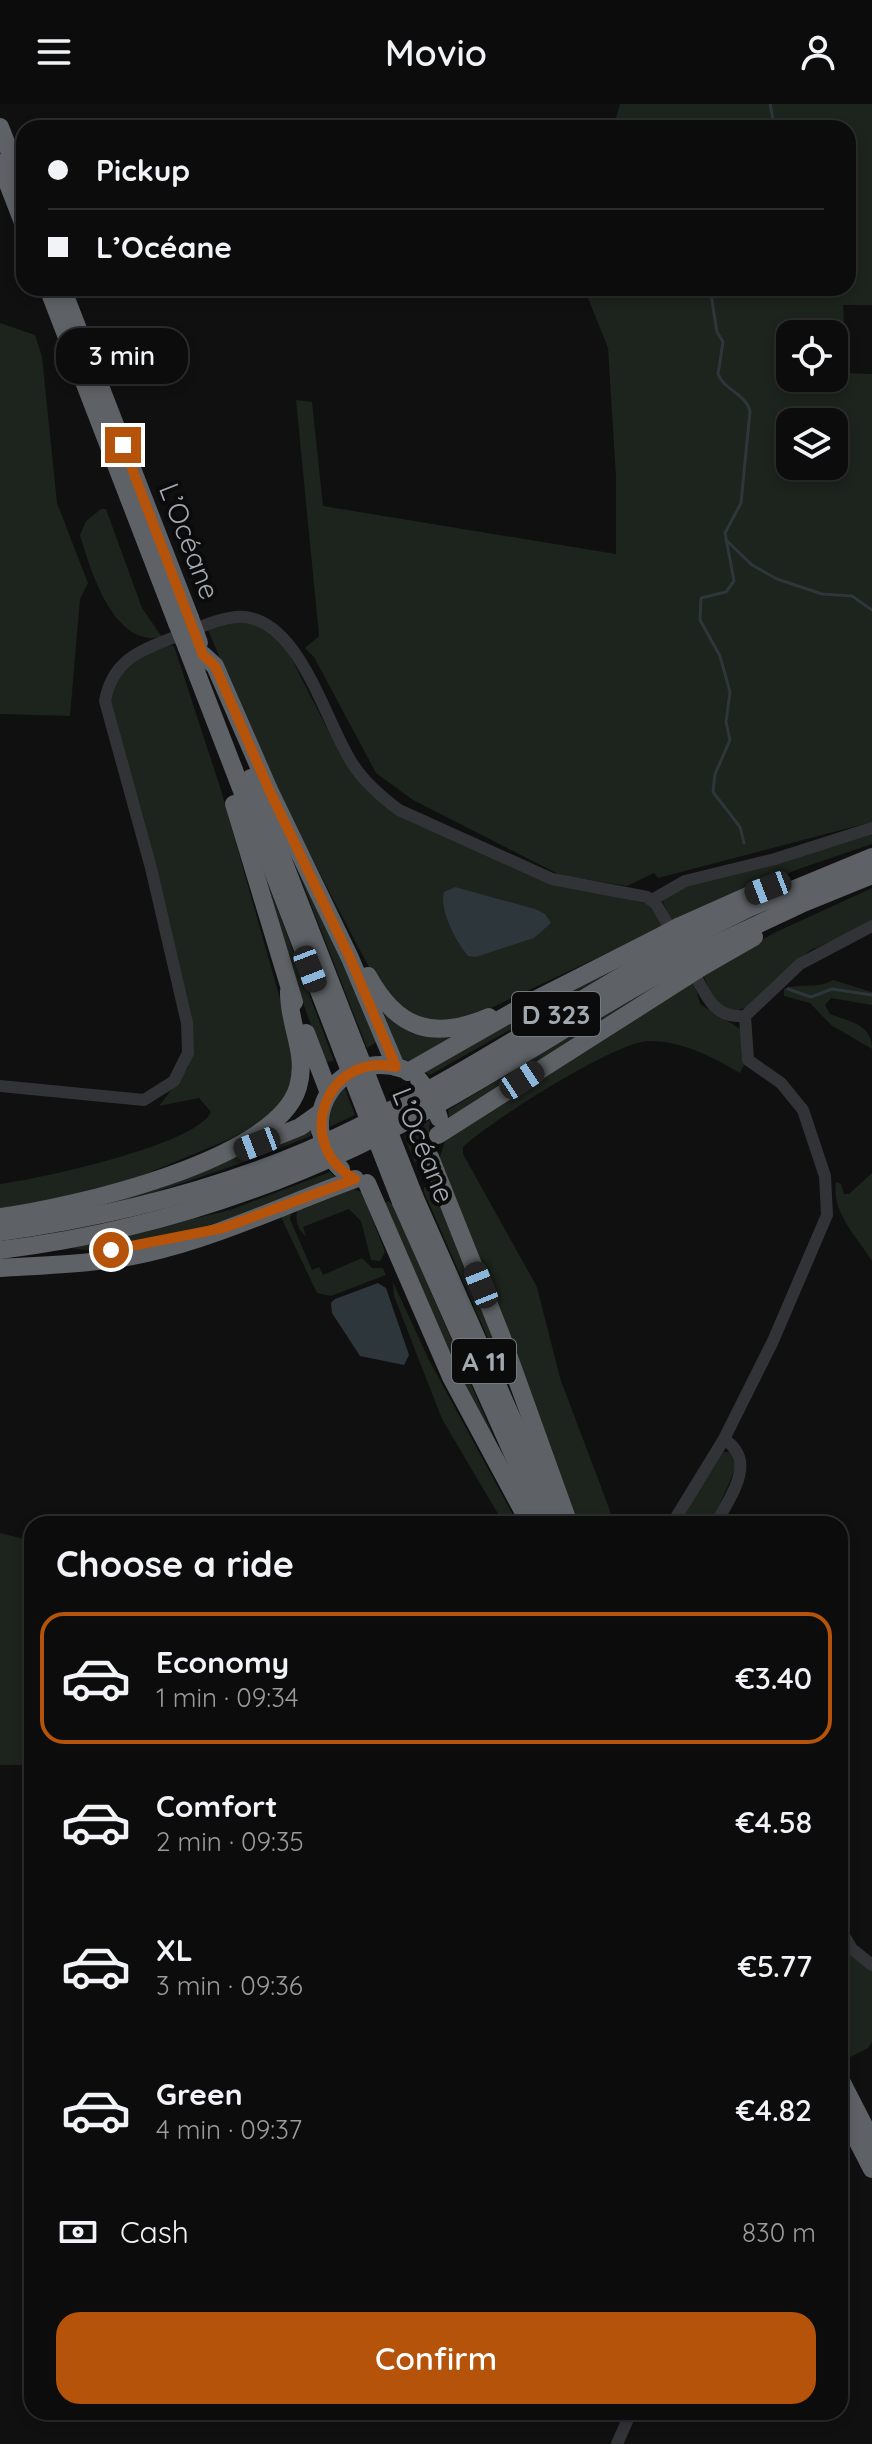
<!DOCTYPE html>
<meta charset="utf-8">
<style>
body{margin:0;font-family:Quicksand,sans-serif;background:#151516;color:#f1f3f6;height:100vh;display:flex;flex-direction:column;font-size:30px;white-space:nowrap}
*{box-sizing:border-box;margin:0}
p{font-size:26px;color:#9a9b9d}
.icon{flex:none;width:44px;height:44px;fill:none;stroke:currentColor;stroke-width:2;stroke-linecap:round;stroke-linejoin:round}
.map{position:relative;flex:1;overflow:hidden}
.panel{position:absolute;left:24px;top:1412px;width:824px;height:904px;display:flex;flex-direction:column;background:#0c0c0d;border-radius:24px;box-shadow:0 4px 12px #0003,0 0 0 2px #2c2c2e}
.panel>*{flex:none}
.hud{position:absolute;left:16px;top:16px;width:840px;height:176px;border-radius:24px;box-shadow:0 4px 12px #0003,0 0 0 2px #2c2c2e;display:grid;align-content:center;height:176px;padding:0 32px;background:#0c0c0d}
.tools{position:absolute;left:776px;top:216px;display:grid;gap:16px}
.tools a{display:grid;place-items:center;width:72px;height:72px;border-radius:16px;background:#0c0c0d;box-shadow:0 4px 12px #0003,0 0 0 2px #2c2c2e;font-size:40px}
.end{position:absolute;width:36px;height:36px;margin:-18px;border:10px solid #b45309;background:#fff;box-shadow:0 0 0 4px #fff}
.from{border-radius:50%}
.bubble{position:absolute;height:56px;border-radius:24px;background:#0c0c0d;box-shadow:0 4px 12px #0003,0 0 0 2px #2c2c2e;font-size:26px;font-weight:600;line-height:56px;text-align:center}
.car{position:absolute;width:24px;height:48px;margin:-24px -12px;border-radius:10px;box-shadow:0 0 6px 2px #0007;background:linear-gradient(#222 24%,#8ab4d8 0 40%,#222 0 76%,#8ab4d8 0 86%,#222 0)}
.hud b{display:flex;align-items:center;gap:28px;height:76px;font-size:30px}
.hud b+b{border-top:2px solid #2c2c2e}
.hud i{width:20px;height:20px;background:#f1f3f6}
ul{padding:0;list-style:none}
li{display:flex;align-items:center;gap:24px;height:132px;margin:0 16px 12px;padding:0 16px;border:4px solid transparent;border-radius:24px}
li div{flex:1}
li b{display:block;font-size:30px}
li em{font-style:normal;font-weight:600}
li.active{border-color:#b45309}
li>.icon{width:72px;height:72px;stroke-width:1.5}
h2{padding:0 32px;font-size:36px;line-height:96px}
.pay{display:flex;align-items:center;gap:20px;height:88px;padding:0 32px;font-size:30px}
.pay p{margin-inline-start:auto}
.cta{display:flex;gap:16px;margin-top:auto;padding:16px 32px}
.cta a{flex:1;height:92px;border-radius:24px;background:#b45309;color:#fff;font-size:32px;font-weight:600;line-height:92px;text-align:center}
header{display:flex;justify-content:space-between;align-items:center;height:104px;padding:0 32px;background:#0c0c0d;font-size:36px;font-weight:600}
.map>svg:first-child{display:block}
.green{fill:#1d231d;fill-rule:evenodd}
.water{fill:#2d363a}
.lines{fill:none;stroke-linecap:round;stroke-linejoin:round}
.stream{stroke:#2d363a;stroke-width:3}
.minor{stroke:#323336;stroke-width:12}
.highway{stroke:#5e6266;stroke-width:18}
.highway-bridge{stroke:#5e6266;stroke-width:18}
.route{stroke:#b45309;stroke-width:10}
.labels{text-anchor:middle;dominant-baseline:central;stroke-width:8;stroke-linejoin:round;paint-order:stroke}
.shield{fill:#0b0b0c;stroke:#757a7f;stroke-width:2}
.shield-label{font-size:26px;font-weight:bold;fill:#a3a9b0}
.street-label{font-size:28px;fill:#a3a9b0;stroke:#0b0b0c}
</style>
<header><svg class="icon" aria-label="menu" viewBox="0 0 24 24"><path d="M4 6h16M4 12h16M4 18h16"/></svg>Movio<svg class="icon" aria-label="person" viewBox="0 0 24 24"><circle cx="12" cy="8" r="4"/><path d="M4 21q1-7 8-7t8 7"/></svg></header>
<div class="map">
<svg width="872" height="2340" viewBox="0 0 872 2340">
<rect width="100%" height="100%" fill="#101011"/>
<g class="green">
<path d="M620 0H872V201H843L847 269 872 270V718L658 774 654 769 627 782 560 771 413 696 376 669 314 553 305 544 319 532 296 296 312 298 323 402 616 450V373L608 244 584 184H848V24H613ZM790 230H834V274H790ZM790 318H834V362H790Z"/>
<polygon points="0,219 35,231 42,253 57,399 88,479 80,495 70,612 0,610"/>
<path d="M101 405H106L142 504 162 533C114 544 91 468 80 431L86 417Z"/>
<polygon points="240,517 254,519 282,536 332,634 365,684 546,777 648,800 665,822 463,917 417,916 379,881 357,841 272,677 208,526"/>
<path d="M167 541 174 542 221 686 284 909 294 961 286 996 263 1018 230 1035 129 1077 83 1090 0 1105V1080C39 1075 196 1041 211 1008L199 994 159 1002 188 964 193 945 110 598C116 566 138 554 167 541Z"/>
<polygon points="280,721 290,737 377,938 367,944"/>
<polygon points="872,727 872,740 796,766 671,818 662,795 680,782"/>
<path d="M250 731 334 957 325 958C296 883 271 808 250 731Z"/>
<polygon points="872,784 872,819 809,847 751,902 732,908 714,898 703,870 774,829"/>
<polygon points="667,837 430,971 425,968 499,920"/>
<polygon points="682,865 449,1014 448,1006"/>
<path d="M833 876 872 888V901L831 894 825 901 830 910C850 918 872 920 872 945L831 921 810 899 784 892V885C800 878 816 886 833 876Z"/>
<path d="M694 877 700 900 742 926 744 961 740 969C712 953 683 937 649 937 616 937 489 1018 463 1043V1050L537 1183 560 1274 615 1420H576L438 1059 445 1037Z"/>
<polygon points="373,890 382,902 460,928 411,958 397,952"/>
<polygon points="344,982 355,1011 329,1023 332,999"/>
<polygon points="430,1016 428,1040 415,1059 404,1032"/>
<path d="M311 1024V1032C240 1061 169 1085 95 1105Z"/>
<path d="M330 1068 335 1073C279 1098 129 1157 71 1144L230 1106Z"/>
<path d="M872 1069V1157C857 1133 831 1108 836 1078L841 1080 844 1090H849Z"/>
<polygon points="435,1082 546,1367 424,1088 424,1083"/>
<path d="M350 1084 362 1088 385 1148 380 1157 371 1156 361 1117 349 1105 303 1123 306 1132C298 1127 294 1114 298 1105Z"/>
<polygon points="388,1097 393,1101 513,1377 471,1302 382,1102"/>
<polygon points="291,1107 290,1115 312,1166 319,1163 323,1171 362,1154 372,1164 383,1164 386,1171 331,1192 317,1189 280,1111"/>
<polygon points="393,1178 429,1256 518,1420 504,1420 442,1315 394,1192"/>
<polygon points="722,1348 730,1348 736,1363 711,1420 677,1420"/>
<polygon points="0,1429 32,1437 32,1661 0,1661"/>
<polygon points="840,1833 872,1864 872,1938 868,1944 841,1958"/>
</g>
<g class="water">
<path d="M455 783 535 805 545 810 551 819 534 834 476 853 468 852C456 838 439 806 444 788Z"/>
<polygon points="378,1179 386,1184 409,1251 404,1261 360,1252 332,1209 331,1199 335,1195"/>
</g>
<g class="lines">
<g class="stream">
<polyline points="763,24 773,15 770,0"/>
<path d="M710 184 717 228 723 238 718 270C725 287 745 289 750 307L741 399 725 429 734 477 726 488 701 494 700 516 720 552 730 588 726 618 730 636 715 670 713 688 740 723 744 739"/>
<polyline points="726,436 752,461 777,475 822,490 852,492 872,506"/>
<polyline points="788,885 811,893 832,885 872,891"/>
</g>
<g class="minor">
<polyline points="652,796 685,777 775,755 872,724"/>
<path d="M691 863C705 889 712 915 745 912"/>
<polyline points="745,912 800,860 872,822"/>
<path d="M0 982 144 996 174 977 188 949 187 919 151 764 105 597C112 558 138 547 172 534 192 527 215 515 236 513 298 508 324 616 352 659 364 678 380 692 399 706L552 775 647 793 656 800 675 833"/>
<polyline points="672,1420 724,1335 773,1237 827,1111 825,1072 803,1006 781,979 748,956 745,912"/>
<path d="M716 1420C729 1393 759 1358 724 1335"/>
<polyline points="840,1825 852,1845 872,1861"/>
<polyline points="617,2340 631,2308"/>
</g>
<g class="highway">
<polyline points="0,23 24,85"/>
<polyline points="0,59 24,121"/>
<polyline points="48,184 177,519"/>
<polyline points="62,184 190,514"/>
<polyline points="187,544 343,949"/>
<polyline points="203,551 215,562 270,688 350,854 396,963"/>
<polyline points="251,674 356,944"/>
<polyline points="234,700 294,898"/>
<polyline points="678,823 761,786"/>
<polyline points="685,836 749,804 872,753"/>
<polyline points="693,851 801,800 872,771"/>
<polyline points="700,864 754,833"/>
<path d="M368 872C397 925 433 937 489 913"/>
<polyline points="306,929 329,989"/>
<polyline points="408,968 527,900 663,831"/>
<path d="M320 1026C317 980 360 950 403 965"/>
<polyline points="438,1031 686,873"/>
<polyline points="260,1039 300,1023 321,1008"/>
<polyline points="430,1053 501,1231 569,1420"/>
<polyline points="367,1079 451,1273 530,1420"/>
<polyline points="414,1092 557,1417"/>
<polyline points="401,1098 544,1420"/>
<path d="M0 1113C69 1104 277 1057 298 983 308 949 288 920 289 887"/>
<path d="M0 1128C122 1111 243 1080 354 1025 463 972 565 903 670 844"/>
<path d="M0 1146C124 1131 242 1096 355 1043 467 990 570 918 678 859"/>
<path d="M0 1164C49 1161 99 1160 147 1149 218 1133 286 1100 355 1075"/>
<polyline points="840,1975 872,2037"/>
<polyline points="840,2003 872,2065"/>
</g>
<g class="highway-bridge">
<polyline points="190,514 199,539"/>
<polyline points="177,519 187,544"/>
<polyline points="663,831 678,823"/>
<polyline points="670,844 685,836"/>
<polyline points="678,859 693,851"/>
<polyline points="686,873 700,864"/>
<polyline points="356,944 414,1092"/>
<polyline points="343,949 401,1098"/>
<polyline points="419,976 432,993 439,1014"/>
<polyline points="320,1026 328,1051 341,1065"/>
</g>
</g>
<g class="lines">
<path class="route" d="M111 1146 223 1124 355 1075C292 1041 325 947 396 963L350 854 270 688 215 562 203 551 123 341"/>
</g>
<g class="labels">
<g class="shield">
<rect x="512" y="888" width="88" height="44" rx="6"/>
<rect x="452" y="1235" width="64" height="44" rx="6"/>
</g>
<g class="shield-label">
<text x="556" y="910">D 323</text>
<text x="484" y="1257">A 11</text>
</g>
<g class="street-label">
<text transform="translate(190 437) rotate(69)">L’Océane</text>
<text transform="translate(424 1041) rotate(68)">L’Océane</text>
</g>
</g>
</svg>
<div class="tools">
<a><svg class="icon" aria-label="locate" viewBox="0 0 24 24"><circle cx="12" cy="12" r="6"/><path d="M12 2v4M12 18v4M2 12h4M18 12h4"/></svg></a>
<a><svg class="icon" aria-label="layers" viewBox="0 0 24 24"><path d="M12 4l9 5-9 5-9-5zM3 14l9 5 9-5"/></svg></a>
</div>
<i class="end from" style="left:111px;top:1146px"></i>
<i class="end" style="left:123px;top:341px"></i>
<div class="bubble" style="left:56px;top:224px;width:132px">3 min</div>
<i class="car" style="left:768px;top:784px;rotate:249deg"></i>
<i class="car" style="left:310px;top:865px;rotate:159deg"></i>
<i class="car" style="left:522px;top:976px;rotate:57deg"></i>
<i class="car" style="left:257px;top:1040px;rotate:249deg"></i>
<i class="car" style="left:481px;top:1181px;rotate:338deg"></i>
<div class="hud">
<b><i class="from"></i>Pickup</b>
<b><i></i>L’Océane</b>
</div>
<section class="panel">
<h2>Choose a ride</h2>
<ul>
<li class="active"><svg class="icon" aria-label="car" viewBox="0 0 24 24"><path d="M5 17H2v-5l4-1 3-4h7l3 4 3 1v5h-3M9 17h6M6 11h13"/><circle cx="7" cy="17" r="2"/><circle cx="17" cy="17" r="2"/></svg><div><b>Economy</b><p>1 min · 09:34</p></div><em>€3.40</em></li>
<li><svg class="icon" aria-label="car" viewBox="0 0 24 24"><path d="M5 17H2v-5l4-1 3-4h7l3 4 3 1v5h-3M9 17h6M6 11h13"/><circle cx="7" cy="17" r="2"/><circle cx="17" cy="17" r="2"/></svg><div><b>Comfort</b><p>2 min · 09:35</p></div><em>€4.58</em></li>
<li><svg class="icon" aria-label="car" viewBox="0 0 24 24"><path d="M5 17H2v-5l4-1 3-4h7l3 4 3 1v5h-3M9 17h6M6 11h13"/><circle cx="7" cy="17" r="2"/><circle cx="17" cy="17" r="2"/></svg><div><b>XL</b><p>3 min · 09:36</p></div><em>€5.77</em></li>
<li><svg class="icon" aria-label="car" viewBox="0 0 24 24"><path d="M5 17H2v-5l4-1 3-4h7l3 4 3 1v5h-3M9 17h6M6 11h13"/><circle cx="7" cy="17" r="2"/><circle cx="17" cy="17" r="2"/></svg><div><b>Green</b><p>4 min · 09:37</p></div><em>€4.82</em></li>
</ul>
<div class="pay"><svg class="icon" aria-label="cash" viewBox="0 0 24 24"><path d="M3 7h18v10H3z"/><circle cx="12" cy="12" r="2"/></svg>Cash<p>830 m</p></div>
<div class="cta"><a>Confirm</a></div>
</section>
</div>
